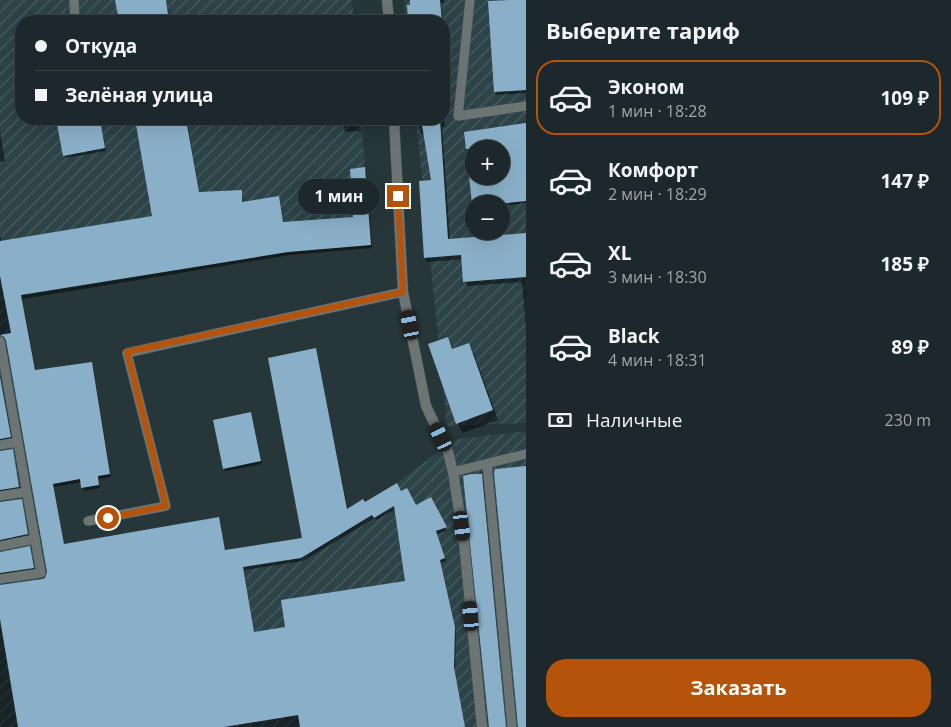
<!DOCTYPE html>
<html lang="ru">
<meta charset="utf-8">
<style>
body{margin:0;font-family:"Open Sans",sans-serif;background:#253033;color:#f1f3f6;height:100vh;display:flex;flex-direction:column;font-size:19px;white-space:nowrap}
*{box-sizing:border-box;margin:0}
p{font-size:16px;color:#a0a6a9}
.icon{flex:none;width:28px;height:28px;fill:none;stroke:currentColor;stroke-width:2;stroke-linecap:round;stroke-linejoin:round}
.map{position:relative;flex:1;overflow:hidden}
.sheet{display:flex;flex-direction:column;background:#1c282b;width:425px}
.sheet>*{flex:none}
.banner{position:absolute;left:15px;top:15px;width:435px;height:110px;border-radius:20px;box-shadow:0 5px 20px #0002,0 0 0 1px #3a4447;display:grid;align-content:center;height:110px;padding:0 20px;background:#1c282b}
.fabs{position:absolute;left:465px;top:140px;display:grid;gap:10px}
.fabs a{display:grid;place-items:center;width:45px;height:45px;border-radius:50%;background:#1c282b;box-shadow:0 5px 20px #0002,0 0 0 1px #3a4447;font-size:25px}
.end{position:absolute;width:22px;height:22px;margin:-11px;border:6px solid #b45309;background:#fff;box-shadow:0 0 0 2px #fff}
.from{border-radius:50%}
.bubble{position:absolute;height:35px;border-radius:18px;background:#1c282b;box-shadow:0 5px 20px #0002,0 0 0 1px #3a4447;font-size:16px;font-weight:700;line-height:35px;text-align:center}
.car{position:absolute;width:15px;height:30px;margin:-15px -8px;border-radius:6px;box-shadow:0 0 4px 1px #0007;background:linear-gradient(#222 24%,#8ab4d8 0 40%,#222 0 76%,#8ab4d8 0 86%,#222 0)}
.banner b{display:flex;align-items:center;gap:18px;height:48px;font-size:19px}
.banner b+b{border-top:1px solid #3a4447}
.banner i{width:12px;height:12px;background:#f1f3f6}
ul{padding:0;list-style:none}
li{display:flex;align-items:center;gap:15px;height:75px;margin:0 10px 8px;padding:0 10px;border:2px solid transparent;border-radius:20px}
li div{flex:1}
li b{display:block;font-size:19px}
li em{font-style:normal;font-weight:700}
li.selected{border-color:#b45309}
li>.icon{width:45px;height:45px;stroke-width:1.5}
h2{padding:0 20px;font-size:22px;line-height:60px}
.pay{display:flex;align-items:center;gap:12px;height:55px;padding:0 20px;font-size:19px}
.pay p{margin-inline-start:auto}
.action{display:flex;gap:10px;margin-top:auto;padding:10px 20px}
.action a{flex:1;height:58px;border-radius:20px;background:#b45309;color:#fff;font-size:20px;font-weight:700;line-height:58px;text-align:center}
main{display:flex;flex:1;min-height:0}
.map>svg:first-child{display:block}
.industrial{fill:url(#industrial-furrows);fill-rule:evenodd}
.shadow{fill:#0007;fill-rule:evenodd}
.building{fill:#8ab0c9;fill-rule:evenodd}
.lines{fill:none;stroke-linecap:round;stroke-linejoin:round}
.service-casing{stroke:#465557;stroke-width:10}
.minor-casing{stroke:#465557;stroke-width:11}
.service{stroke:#6d7574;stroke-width:9}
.minor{stroke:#6d7574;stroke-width:10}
.route{stroke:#b45309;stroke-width:6}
</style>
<main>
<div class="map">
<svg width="526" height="727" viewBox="0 0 526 727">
<defs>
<pattern id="industrial-furrows" width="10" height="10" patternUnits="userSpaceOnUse" patternTransform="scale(1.25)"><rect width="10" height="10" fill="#2c4348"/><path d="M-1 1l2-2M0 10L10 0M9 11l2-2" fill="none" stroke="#4a5e62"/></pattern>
</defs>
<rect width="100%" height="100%" fill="#263639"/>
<g class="industrial">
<polygon points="0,0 352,0 354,21 21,21 21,119 361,119 371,245 288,252 21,296 0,271"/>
<path d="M404 0H526V423L447 426 416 119H444V21H406ZM474 149H501V176H474ZM474 204H501V231H474Z"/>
<polygon points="0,276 19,374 52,578 298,539 363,499 365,502 397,483 439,451 458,439 526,431 526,727 0,727"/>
</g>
<g class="shadow">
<polygon points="116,0 166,0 170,21 120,21"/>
<polygon points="411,0 444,0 444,3 441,3 443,21 409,21 408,6 412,6"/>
<polygon points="526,0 526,93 497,95 495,92"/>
<polygon points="444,32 446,60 444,60"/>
<polygon points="444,115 445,127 442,127 450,240 526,234 526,328 522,282 467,286 465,281 463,259 428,262 425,258 432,181 425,133 422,134 419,129 418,119 444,119"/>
<polygon points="58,119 100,119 106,151 66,158"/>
<path d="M137 119H187L199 193 241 191 243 203 278 198 284 224 355 218 364 169 366 172 372 248 290 255 22 299 36 372 91 363 93 366 111 477 99 479 100 488 84 491 82 482 54 487 64 545 218 518 226 552 304 539 316 350 348 510 401 493 416 507 431 499 447 531 437 534 446 561 441 563 456 631 455 672 465 727H0V586L46 578 48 573 8 341 6 338 0 339V234L2 242 153 218ZM396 509 407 582 286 628 254 634 244 570 303 561 375 518 376 520Z"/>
<polygon points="343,119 360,119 361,131 345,132"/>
<path d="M526 124V203L501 206V204H474V206L465 133ZM474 149H501V176H474Z"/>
<polygon points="0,131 5,161 0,162"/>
<polygon points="447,338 454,350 469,345 474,354 498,420 463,433 457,423"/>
<polygon points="0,375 12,440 0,443"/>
<polygon points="252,416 262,464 225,471 224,469"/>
<polygon points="12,451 20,490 0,493 0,452"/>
<polygon points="481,475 483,478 506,727 490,727"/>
<polygon points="0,503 23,504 29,537 0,543"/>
<polygon points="29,548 35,571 0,577 0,553"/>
</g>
<g class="building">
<polygon points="115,0 166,0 169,21 119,21"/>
<polygon points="410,0 440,0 442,21 408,21 407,5 410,5"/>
<polygon points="510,0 526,0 526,90 494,92 488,1"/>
<polygon points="56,119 100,119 105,148 63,156"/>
<path d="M135 119H186L199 192 242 190V202L279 196 283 222 353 217 350 169 365 167 371 245 288 252 21 295 35 370 92 362 110 474 98 476 99 485 81 488 80 479 53 484 64 544 219 517 225 550 302 538 268 358 316 348 347 509 363 499 365 502 397 483 401 491 407 488 416 505 431 497 447 527 436 531 445 558 440 560 455 627 454 667 465 727H300L298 715 224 727H18L0 619V585L42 579 45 578 47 572 6 340 4 337 0 335 11 333 0 276V241L152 216ZM394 506 405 581 281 600 285 627 254 632 243 567 301 558 372 515 374 518Z"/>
<polygon points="421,119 440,119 448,239 526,233 526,277 463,282 461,255 424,258 419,181 431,180"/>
<polygon points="526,123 526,201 497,204 472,204 469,176 501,176 501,149 466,149 464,132"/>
<polygon points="448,337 452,349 469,343 493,410 456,424 428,344"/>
<polygon points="0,377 11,437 0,439"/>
<polygon points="251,412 261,461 223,469 213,420"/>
<polygon points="13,449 19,487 0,490 0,451"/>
<polygon points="526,466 526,727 518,727 494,473 495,469"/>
<polygon points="471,474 482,474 506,727 489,727 463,476"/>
<polygon points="22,499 28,534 0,540 0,502"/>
<polygon points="30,546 34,568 0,573 0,552"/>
</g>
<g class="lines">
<g class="service-casing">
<g id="service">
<polyline points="74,0 75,21"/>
<polyline points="470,0 458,116 526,106"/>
<polyline points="0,341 41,573 0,579"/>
<polyline points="0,445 18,442"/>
<polyline points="487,464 512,727"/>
<polyline points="453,472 526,454"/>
<polyline points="0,496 26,492"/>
<polyline points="88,521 166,506 127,353 403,292"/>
<polyline points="0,546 35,539"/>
</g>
</g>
<g class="minor-casing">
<g id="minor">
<polyline points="387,0 389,21"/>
<polyline points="394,119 403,292 426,406 448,452 453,472 464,542 482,727"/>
</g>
</g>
<use href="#service" class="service"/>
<use href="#minor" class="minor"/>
</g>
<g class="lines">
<polyline class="route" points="108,518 166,506 127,352 403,292 398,196"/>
</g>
</svg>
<div class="fabs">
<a>+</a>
<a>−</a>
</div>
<i class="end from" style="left:108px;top:518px"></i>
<i class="end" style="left:398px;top:196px"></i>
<div class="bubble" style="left:298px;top:179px;width:82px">1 мин</div>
<i class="car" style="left:410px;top:325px;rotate:349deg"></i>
<i class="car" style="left:441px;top:437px;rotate:335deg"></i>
<i class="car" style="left:462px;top:526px;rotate:173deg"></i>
<i class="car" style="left:471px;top:616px;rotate:355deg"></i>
<div class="banner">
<b><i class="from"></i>Откуда</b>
<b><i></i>Зелёная улица</b>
</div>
</div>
<section class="sheet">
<h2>Выберите тариф</h2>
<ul>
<li class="selected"><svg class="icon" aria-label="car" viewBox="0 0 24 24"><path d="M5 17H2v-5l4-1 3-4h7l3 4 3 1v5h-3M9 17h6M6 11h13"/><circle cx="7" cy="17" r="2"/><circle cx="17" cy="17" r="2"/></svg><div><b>Эконом</b><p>1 мин · 18:28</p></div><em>109 ₽</em></li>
<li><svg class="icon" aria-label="car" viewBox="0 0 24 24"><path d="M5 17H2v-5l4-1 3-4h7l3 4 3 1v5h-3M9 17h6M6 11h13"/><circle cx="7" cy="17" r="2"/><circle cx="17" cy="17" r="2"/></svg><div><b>Комфорт</b><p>2 мин · 18:29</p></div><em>147 ₽</em></li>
<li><svg class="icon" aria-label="car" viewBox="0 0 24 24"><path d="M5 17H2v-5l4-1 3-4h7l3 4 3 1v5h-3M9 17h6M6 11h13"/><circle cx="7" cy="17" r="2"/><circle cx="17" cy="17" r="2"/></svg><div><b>XL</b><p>3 мин · 18:30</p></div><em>185 ₽</em></li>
<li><svg class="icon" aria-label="car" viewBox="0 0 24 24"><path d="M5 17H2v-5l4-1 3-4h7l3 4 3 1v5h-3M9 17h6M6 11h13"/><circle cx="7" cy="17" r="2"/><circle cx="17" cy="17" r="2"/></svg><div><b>Black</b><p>4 мин · 18:31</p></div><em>89 ₽</em></li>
</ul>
<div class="pay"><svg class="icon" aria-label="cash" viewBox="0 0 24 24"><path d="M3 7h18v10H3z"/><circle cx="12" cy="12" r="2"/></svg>Наличные<p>230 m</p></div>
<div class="action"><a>Заказать</a></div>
</section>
</main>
